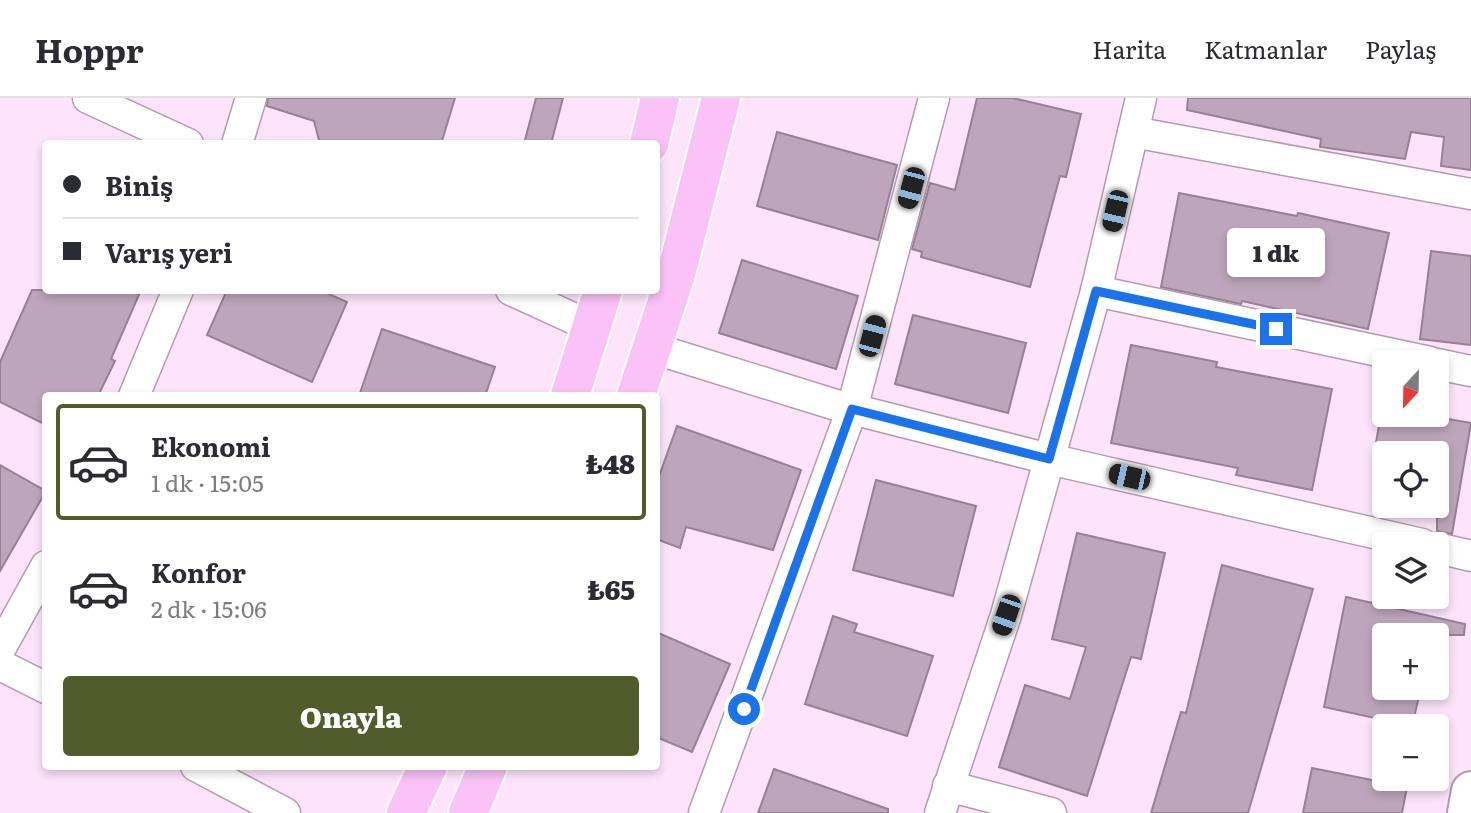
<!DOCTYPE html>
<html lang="tr">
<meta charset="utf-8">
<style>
body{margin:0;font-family:Literata,serif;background:#f2f2f3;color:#2b2b33;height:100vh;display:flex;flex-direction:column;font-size:26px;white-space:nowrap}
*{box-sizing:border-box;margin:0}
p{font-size:23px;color:#7c7c81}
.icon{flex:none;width:38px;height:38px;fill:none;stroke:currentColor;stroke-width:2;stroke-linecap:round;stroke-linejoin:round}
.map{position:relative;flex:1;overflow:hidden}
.side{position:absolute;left:42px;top:294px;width:618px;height:378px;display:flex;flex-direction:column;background:#fff;border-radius:7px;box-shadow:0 4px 10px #0003}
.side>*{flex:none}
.guide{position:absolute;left:42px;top:42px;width:618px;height:154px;border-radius:7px;box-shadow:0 4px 10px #0003;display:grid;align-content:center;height:154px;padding:0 21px;background:#fff}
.needle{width:46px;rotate:202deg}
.buttons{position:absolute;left:1372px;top:252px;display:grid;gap:14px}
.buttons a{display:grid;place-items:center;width:77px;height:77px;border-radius:7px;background:#fff;box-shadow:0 4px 10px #0003;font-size:35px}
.end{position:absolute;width:32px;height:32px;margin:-16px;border:9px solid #1a73e8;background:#fff;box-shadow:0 0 0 4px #fff}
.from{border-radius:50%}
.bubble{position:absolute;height:49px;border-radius:7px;background:#fff;box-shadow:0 4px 10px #0003;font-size:23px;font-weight:800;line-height:49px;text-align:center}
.car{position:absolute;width:21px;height:42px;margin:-21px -10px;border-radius:9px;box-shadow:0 0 5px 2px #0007;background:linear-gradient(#222 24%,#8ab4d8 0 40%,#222 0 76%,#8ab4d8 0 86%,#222 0)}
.guide b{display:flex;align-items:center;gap:24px;height:66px;font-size:26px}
.guide b+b{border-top:2px solid #e1e1e2}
.guide i{width:18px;height:18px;background:#2b2b33}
ul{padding:12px 0 0;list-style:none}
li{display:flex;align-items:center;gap:21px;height:116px;margin:0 14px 10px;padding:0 7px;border:4px solid transparent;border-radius:7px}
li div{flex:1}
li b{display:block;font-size:26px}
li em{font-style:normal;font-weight:800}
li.on{border-color:#525c2b}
li>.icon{width:63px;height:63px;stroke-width:1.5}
.primary-button{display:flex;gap:14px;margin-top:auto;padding:14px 21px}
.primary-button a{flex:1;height:80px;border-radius:7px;background:#525c2b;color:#fff;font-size:28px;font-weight:800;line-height:80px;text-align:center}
header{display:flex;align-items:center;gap:42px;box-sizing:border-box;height:98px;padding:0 35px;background:#fff;border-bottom:2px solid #e1e1e2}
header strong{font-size:33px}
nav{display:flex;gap:38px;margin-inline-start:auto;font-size:24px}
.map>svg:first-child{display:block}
.building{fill:#bda6bb;stroke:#978195;stroke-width:2}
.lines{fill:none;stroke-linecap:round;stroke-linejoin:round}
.street-casing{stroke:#b39cb1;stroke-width:33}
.secondary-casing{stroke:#b39cb1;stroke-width:42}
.primary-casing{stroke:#fff;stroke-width:42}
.street{stroke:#fff;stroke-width:30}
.secondary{stroke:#fff;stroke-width:38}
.primary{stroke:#fac2f7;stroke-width:38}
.route{stroke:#1a73e8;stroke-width:9}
</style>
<header>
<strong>Hoppr</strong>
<nav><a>Harita</a><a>Katmanlar</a><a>Paylaş</a></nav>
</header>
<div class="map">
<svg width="1471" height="715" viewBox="0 0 1471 715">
<rect width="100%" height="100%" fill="#fde4fb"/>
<g class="building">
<polygon points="268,0 455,0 441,46 320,46 314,23 267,8"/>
<polygon points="536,0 563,0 551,46 524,46"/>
<polygon points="977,0 1013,0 1081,16 1066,79 1060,78 1030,189 921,159 922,154 912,151 930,85 955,92"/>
<polygon points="1188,0 1471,0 1471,72 1441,68 1444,39 1411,34 1405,61 1320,49 1321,41 1187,12"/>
<polygon points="777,34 897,67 878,142 757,108"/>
<polygon points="1179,95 1297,118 1298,115 1389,135 1368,231 1242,203 1241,206 1161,189"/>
<polygon points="1431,153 1471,158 1471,247 1420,241"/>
<polygon points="742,162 858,198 836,271 719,235"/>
<polygon points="32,192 141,192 111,261 115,263 98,298 46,298 46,327 0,304 0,264"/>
<polygon points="227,192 320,192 347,204 312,284 207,237"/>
<polygon points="913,217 1026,245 1008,315 895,286"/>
<polygon points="382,231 495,269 485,298 359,298"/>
<polygon points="1131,247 1217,264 1216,269 1332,291 1312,392 1236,377 1238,370 1111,345"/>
<polygon points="1381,317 1426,317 1471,325 1452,436 1437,433 1437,355 1374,355"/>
<polygon points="677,328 801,372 773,452 686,429 680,450 656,441 656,387"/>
<polygon points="0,367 46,393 0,473"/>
<polygon points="876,382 976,408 953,498 853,472"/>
<polygon points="1077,435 1165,455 1141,561 1131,559 1087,698 999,669 1025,587 1070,601 1086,549 1052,541"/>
<polygon points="1222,467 1313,491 1248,715 1151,715 1181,614 1186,615"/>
<polygon points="1346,499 1465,526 1464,537 1384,537 1384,590 1421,590 1412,628 1324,609"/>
<polygon points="833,518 857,526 854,534 933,558 907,638 805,606"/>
<polygon points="656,534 730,566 692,654 656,639"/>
<polygon points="1312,670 1407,689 1402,715 1303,715"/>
<polygon points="774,671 888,711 888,715 758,715"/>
</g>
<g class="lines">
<g class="street-casing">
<g id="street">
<polyline points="88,0 188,46"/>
<polyline points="1133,34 1471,96"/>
<polyline points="237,46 251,0"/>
<polyline points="511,192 592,229"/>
<polyline points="1096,193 1430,264"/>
<polyline points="652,250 836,307 1049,361 1422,446"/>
<polyline points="1437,266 1471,273"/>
<polyline points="134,298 178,192"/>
<polyline points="1437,450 1471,458"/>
<polyline points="0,551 46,468"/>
<polyline points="0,567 46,590"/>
<polyline points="196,668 285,715"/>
<polyline points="948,688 1051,715"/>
<polyline points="704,715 852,311 934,0"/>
<polyline points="940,715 1006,517 1096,193 1141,0"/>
</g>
</g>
<g class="secondary-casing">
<polyline id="secondary" points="1467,715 1471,693"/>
</g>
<g class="primary-casing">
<g id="primary">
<polyline points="649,46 660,0"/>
<polyline points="570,298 603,192"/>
<polyline points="636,298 676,176 721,0"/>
<polyline points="406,715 428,668"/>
<polyline points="468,715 488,668"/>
</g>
</g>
<use href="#street" class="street"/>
<use href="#secondary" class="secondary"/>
<use href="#primary" class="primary"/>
</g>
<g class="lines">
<polyline class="route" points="744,611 852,311 1049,361 1096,193 1276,231"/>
</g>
</svg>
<div class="buttons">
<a><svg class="needle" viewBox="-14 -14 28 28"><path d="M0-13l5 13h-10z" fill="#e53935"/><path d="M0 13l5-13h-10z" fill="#7c7c81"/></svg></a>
<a><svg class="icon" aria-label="locate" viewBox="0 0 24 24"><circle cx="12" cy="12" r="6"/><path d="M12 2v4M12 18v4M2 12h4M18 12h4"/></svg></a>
<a><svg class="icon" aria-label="layers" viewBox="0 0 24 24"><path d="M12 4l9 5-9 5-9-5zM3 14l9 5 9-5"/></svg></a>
<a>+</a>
<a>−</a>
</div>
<i class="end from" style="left:744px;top:611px"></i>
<i class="end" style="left:1276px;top:231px"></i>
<div class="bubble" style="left:1227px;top:130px;width:98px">1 dk</div>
<i class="car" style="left:911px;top:90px;rotate:195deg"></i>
<i class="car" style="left:1115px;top:113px;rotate:193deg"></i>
<i class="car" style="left:872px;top:238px;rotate:15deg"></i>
<i class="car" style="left:1129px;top:379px;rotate:283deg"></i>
<i class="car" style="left:1006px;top:517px;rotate:199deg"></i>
<div class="guide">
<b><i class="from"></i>Biniş</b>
<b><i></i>Varış yeri</b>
</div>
<section class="side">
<ul>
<li class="on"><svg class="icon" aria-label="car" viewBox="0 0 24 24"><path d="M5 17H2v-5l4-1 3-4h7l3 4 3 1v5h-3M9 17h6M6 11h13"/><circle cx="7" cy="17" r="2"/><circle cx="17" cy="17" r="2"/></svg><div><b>Ekonomi</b><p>1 dk · 15:05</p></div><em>₺48</em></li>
<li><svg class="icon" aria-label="car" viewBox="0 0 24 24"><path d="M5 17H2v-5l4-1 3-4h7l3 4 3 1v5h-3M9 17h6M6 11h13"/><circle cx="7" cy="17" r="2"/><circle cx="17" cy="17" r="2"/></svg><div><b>Konfor</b><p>2 dk · 15:06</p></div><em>₺65</em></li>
</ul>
<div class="primary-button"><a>Onayla</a></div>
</section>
</div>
